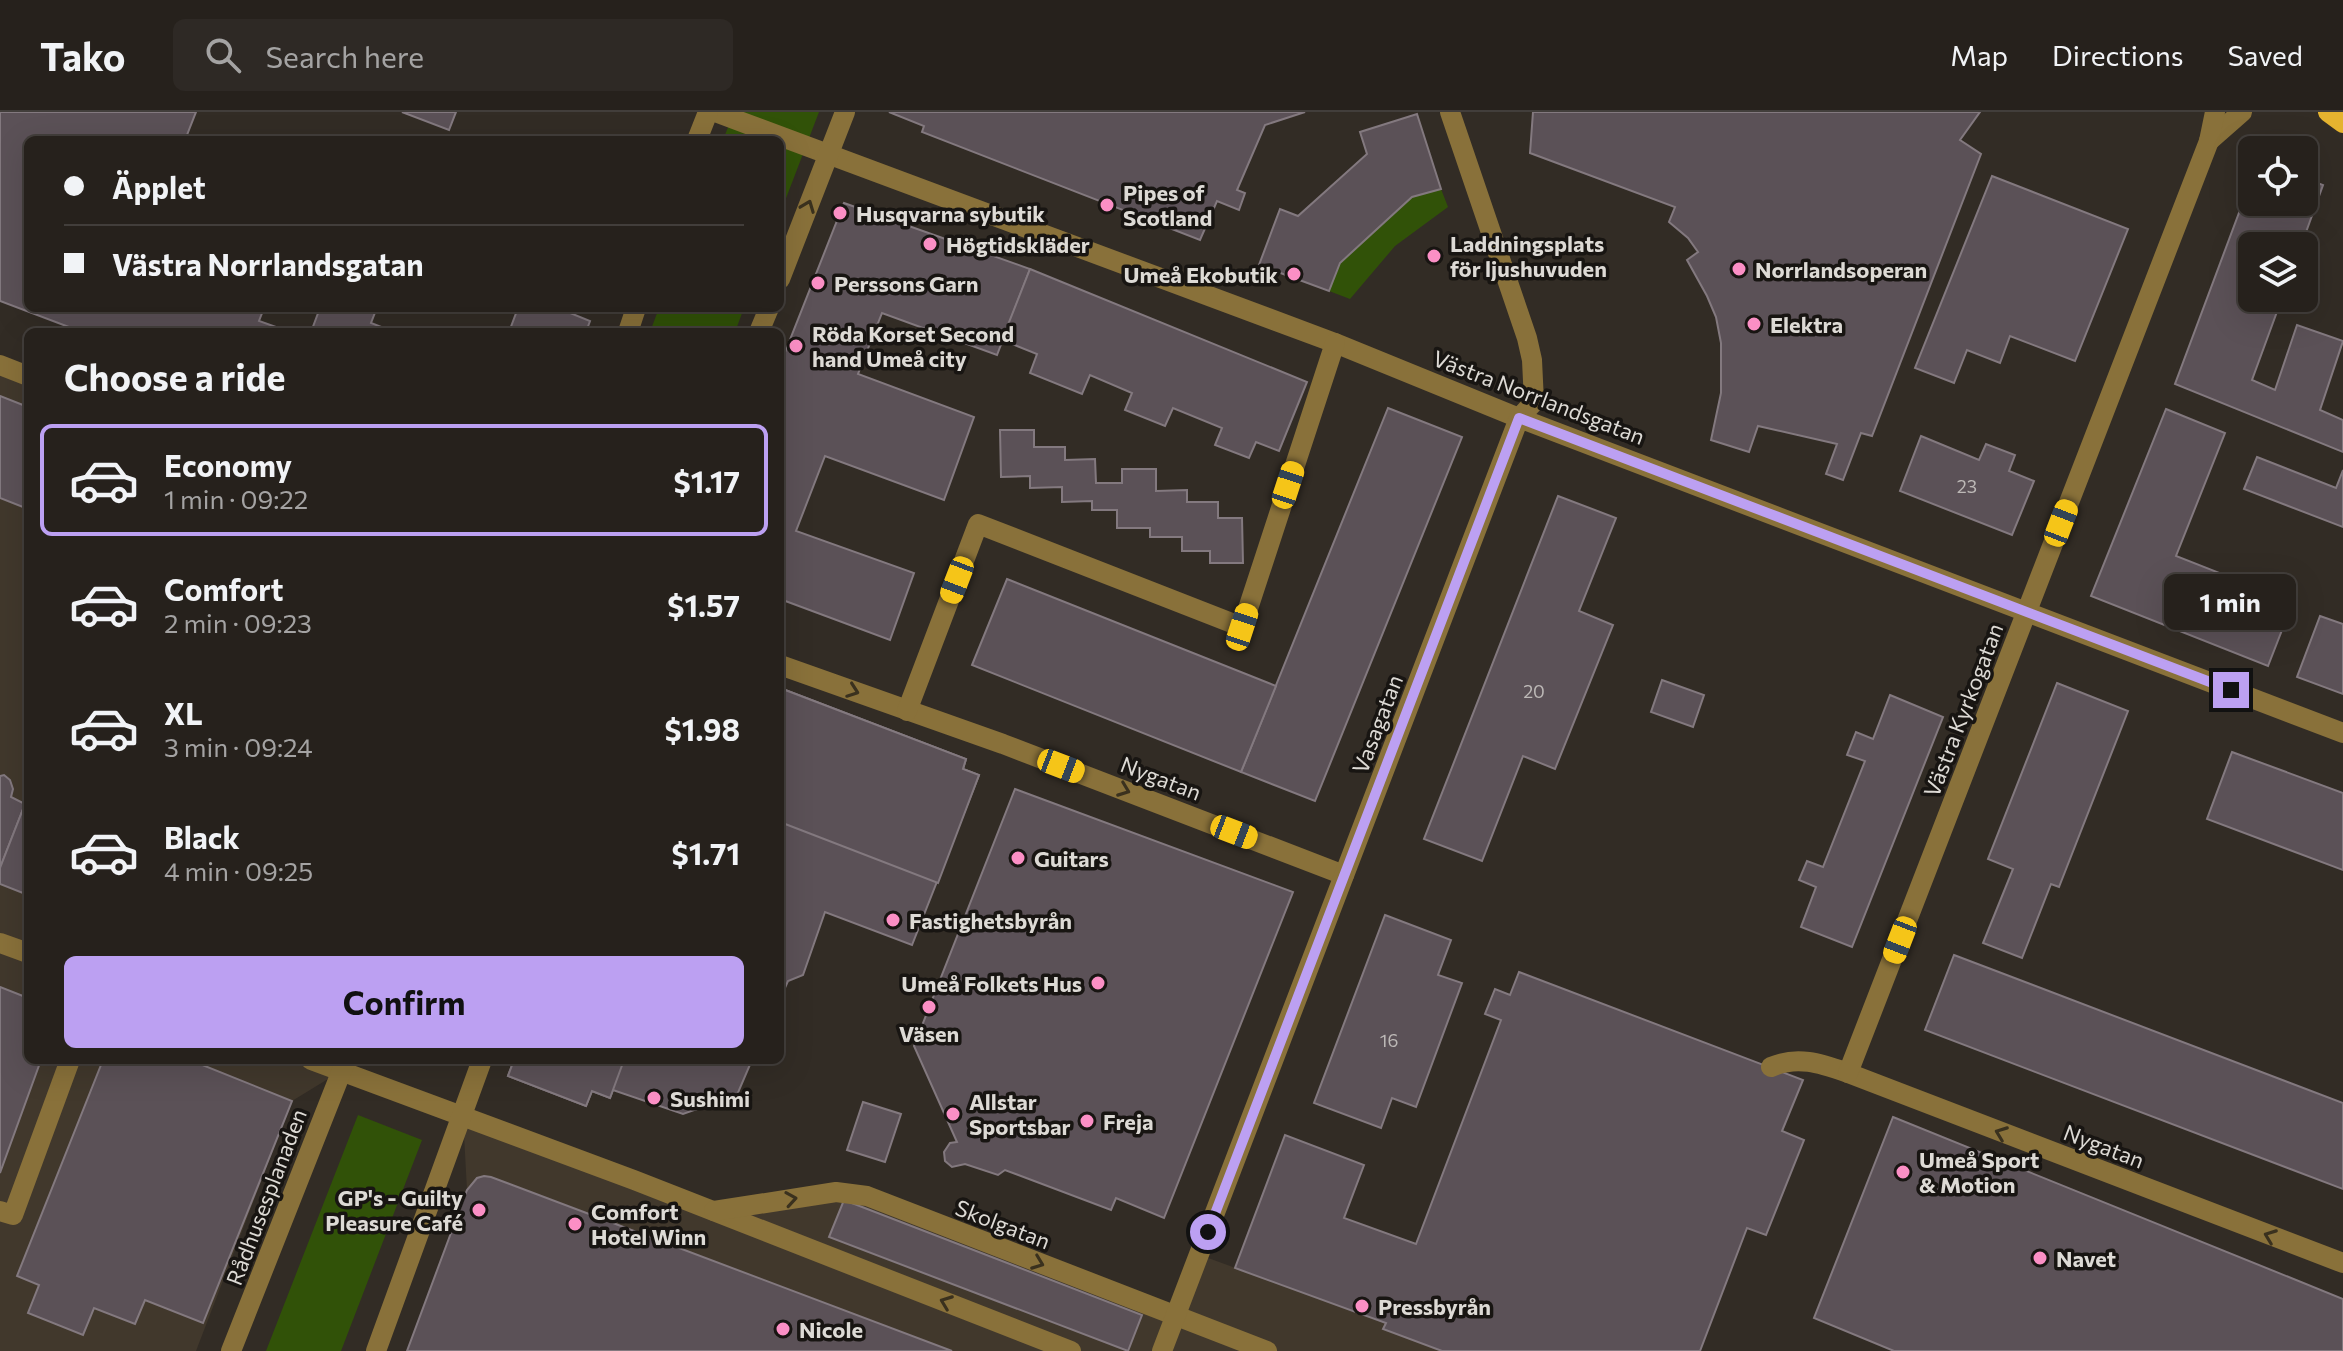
<!DOCTYPE html>
<meta charset="utf-8">
<style>
body{margin:0;font-family:Commissioner,sans-serif;background:#2e2925;color:#f1f3f6;height:100vh;display:flex;flex-direction:column;font-size:30px;white-space:nowrap}
*{box-sizing:border-box;margin:0}
p{font-size:26px;color:#a4a3a3}
.icon{flex:none;width:44px;height:44px;fill:none;stroke:currentColor;stroke-width:2;stroke-linecap:round;stroke-linejoin:round}
.map{position:relative;flex:1;overflow:hidden}
.details{position:absolute;left:24px;top:216px;width:760px;height:736px;display:flex;flex-direction:column;background:#26211c;border-radius:12px;box-shadow:0 8px 32px #0002,0 0 0 2px #423e3b}
.details>*{flex:none}
.guide{position:absolute;left:24px;top:24px;width:760px;height:176px;border-radius:12px;box-shadow:0 8px 32px #0002,0 0 0 2px #423e3b;display:grid;align-content:center;height:176px;padding:0 40px;background:#26211c}
.tools{position:absolute;left:2238px;top:24px;display:grid;gap:16px}
.tools a{display:grid;place-items:center;width:80px;height:80px;border-radius:12px;background:#26211c;box-shadow:0 8px 32px #0002,0 0 0 2px #423e3b;font-size:40px}
.end{position:absolute;width:36px;height:36px;margin:-18px;border:10px solid #bca0f2;background:#111;box-shadow:0 0 0 4px #111}
.from{border-radius:50%}
.bubble{position:absolute;height:56px;border-radius:12px;background:#26211c;box-shadow:0 8px 32px #0002,0 0 0 2px #423e3b;font-size:26px;font-weight:700;line-height:56px;text-align:center}
.car{position:absolute;width:24px;height:48px;margin:-24px -12px;border-radius:10px;box-shadow:0 0 6px 2px #0007;background:linear-gradient(#f5c518 24%,#345 0 40%,#f5c518 0 76%,#345 0 86%,#f5c518 0)}
.guide b{display:flex;align-items:center;gap:28px;height:76px;font-size:30px}
.guide b+b{border-top:2px solid #423e3b}
.guide i{width:20px;height:20px;background:#f1f3f6}
ul{padding:0;list-style:none}
li{display:flex;align-items:center;gap:24px;height:112px;margin:0 16px 12px;padding:0 24px;border:4px solid transparent;border-radius:12px}
li div{flex:1}
li b{display:block;font-size:30px}
li em{font-style:normal;font-weight:700}
li.active{border-color:#bca0f2}
li>.icon{width:72px;height:72px;stroke-width:1.5}
h2{padding:0 40px;font-size:36px;line-height:96px}
.primary-button{display:flex;gap:16px;margin-top:auto;padding:16px 40px}
.primary-button a{flex:1;height:92px;border-radius:12px;background:#bca0f2;color:#111;font-size:32px;font-weight:700;line-height:92px;text-align:center}
header{display:flex;align-items:center;gap:48px;box-sizing:border-box;height:112px;padding:0 40px;background:#26211c;border-bottom:2px solid #423e3b}
header strong{font-size:38px}
nav{display:flex;gap:44px;margin-inline-start:auto;font-size:28px}
.search{width:560px;height:72px;background:#2e2925;display:flex;align-items:center;gap:20px;box-sizing:border-box;padding:0 28px;border-radius:12px;color:#a4a3a3;font-size:30px}
.map>svg:first-child{display:block}
.built{fill:#41382c}
.green{fill:#315208}
.building{fill:#5b5157;stroke:#83797f;stroke-width:2}
.lines{fill:none;stroke-linecap:round;stroke-linejoin:round}
.minor{stroke:#89713a;stroke-width:20}
.major{stroke:#e5b32f;stroke-width:20}
.oneway{stroke:#3a311e}
.route{stroke:#bca0f2;stroke-width:10}
.poi-dot{fill:#fb8fc5;stroke:#181512;stroke-width:3}
.labels{text-anchor:middle;dominant-baseline:central;stroke-width:7;stroke-linejoin:round;paint-order:stroke}
.number-label{font-size:18px;fill:#bcb8b6}
.poi-label{font-size:22px;font-weight:bold;fill:#dddad5;stroke:#181512;text-anchor:start}
.street-label{font-size:22px;fill:#dddad5;stroke:#181512}
</style>
<header>
<strong>Tako</strong>
<div class="search"><svg class="icon" aria-label="search" viewBox="0 0 24 24"><circle cx="10" cy="10" r="6"/><path d="M15 15l6 6"/></svg>Search here</div>
<nav><a>Map</a><a>Directions</a><a>Saved</a></nav>
</header>
<div class="map">
<svg width="2343" height="1239" viewBox="0 0 2343 1239">
<rect width="100%" height="100%" fill="#322c25"/>
<g class="built">
<polygon points="0,253 28,264 28,948 346,948 341,959 292,989 196,1239 0,1239"/>
<polygon points="463,1004 714,1099 836,1080 1174,1204 1200,1143 1386,1211 1384,1216 1442,1239 407,1239 467,1078"/>
</g>
<g class="green">
<polygon points="734,0 819,0 780,102 780,28 723,28"/>
<polygon points="1441,77 1448,95 1395,134 1350,187 1329,179 1340,151 1412,85"/>
<polygon points="659,196 744,196 735,220 650,220"/>
<polygon points="358,1003 422,1028 341,1239 266,1239"/>
</g>
<g class="building">
<polygon points="0,0 196,0 185,28 28,28 28,196 264,196 259,209 290,220 82,220 0,189"/>
<polygon points="402,0 456,0 449,18"/>
<polygon points="889,0 1305,0 1265,13 1237,78 1245,81 1239,98 1217,89 1200,128 922,20 924,14"/>
<polygon points="1533,0 1980,0 1960,28 1981,42 1872,324 1861,321 1843,368 1826,362 1837,332 1758,314 1749,340 1711,328 1721,281 1721,231 1716,205 1707,184 1687,148 1698,140 1688,126 1669,110 1675,95 1530,41"/>
<polygon points="1417,2 1441,77 1412,85 1340,151 1329,179 1259,153 1280,97 1298,104 1367,42 1360,20"/>
<polygon points="1992,64 2128,117 2075,249 2010,224 2000,251 1967,238 1954,271 1915,256"/>
<polygon points="2252,66 2252,90 2304,90 2304,66 2323,73 2301,134 2252,134 2252,186 2282,186 2252,268 2275,278 2297,213 2343,229 2320,298 2343,308 2343,340 2175,272"/>
<polygon points="844,91 1030,157 997,243 882,201 858,262 974,305 944,388 825,344 796,419 914,461 890,528 780,487 780,253"/>
<polygon points="1030,157 1307,270 1279,339 1256,330 1249,346 1215,333 1222,316 1173,296 1165,314 1125,298 1132,281 1090,263 1082,282 1030,261 1037,242 1002,228"/>
<polygon points="320,196 372,196 376,198 371,211 394,220 311,220"/>
<polygon points="518,196 558,196 590,209 586,220 509,220"/>
<polygon points="0,284 28,295 28,397 0,386"/>
<polygon points="1388,296 1462,325 1315,689 1241,660"/>
<polygon points="2166,297 2225,321 2176,444 2293,490 2268,554 2091,484"/>
<polygon points="1000,318 1034,318 1034,335 1065,335 1065,348 1095,347 1096,371 1122,371 1122,357 1156,357 1156,379 1187,378 1187,390 1218,390 1218,406 1242,406 1243,451 1210,451 1210,439 1182,439 1182,425 1150,425 1150,416 1117,416 1117,398 1092,398 1092,389 1062,390 1062,375 1030,376 1030,364 1001,365"/>
<polygon points="1921,324 1979,348 1986,332 2015,343 2009,359 2034,369 2012,423 1900,379"/>
<polygon points="2257,345 2336,376 2343,358 2343,415 2244,377"/>
<polygon points="1558,384 1616,406 1579,499 1613,513 1555,657 1523,644 1482,749 1424,727"/>
<polygon points="1007,467 1276,574 1241,660 972,553"/>
<polygon points="2320,504 2343,512 2343,582 2297,565"/>
<polygon points="1662,568 1704,583 1693,615 1651,600"/>
<polygon points="2057,571 2128,599 2059,775 2051,772 2022,846 1983,831 2013,757 1988,747"/>
<polygon points="780,576 966,647 963,657 979,663 912,833 825,800 803,863 788,869 780,887"/>
<polygon points="780,576 966,647 963,657 979,663 938,771 780,710"/>
<polygon points="1890,583 1943,605 1852,835 1801,815 1816,775 1799,768 1807,749 1823,755 1865,649 1847,643 1856,620 1873,627"/>
<polygon points="2232,640 2343,681 2343,758 2207,707"/>
<polygon points="4,663 10,668 13,677 11,685 25,692 0,756 0,664"/>
<polygon points="1015,677 1293,780 1164,1106 1116,1086 1111,1098 1005,1058 998,1063 965,1052 952,1055 945,1049 944,1040 950,1031 957,1030 914,934"/>
<polygon points="25,692 28,693 28,783 0,772 0,756"/>
<polygon points="1385,803 1451,828 1438,863 1462,871 1416,995 1392,986 1381,1016 1314,991"/>
<polygon points="1954,843 2343,991 2343,1077 1925,918"/>
<polygon points="1519,860 1803,968 1782,1019 1804,1028 1766,1123 1747,1116 1700,1239 1442,1239 1383,1217 1386,1211 1235,1156 1285,1023 1364,1053 1344,1106 1416,1132 1501,908 1485,902 1495,877 1510,883"/>
<polygon points="0,875 28,886 28,948 41,948 0,1061"/>
<polygon points="103,948 190,948 292,989 203,1211 145,1188 135,1212 94,1196 83,1223 28,1201 39,1173 17,1164"/>
<polygon points="514,948 752,948 737,983 683,1002 613,978 610,986 592,979 586,994 508,964"/>
<polygon points="514,948 624,948 610,986 592,979 586,994 508,964"/>
<polygon points="863,990 901,1002 885,1050 847,1038"/>
<polygon points="1893,1005 2343,1187 2343,1239 1894,1239 1814,1206"/>
<polygon points="484,1064 491,1065 952,1239 407,1239 467,1078 477,1066"/>
<polygon points="844,1088 1142,1203 1128,1239 829,1125"/>
</g>
<g class="lines">
<g class="minor">
<polyline points="715,0 1335,231 1519,306 2343,621"/>
<polyline points="697,28 708,0"/>
<polyline points="2209,29 2242,0"/>
<polyline points="780,167 845,0"/>
<polyline points="628,220 636,196"/>
<polyline points="759,220 769,196"/>
<polyline points="0,253 28,264"/>
<polyline points="780,553 1003,632 1344,763"/>
<polyline points="907,599 978,412 1242,515 1335,231"/>
<polyline points="0,831 28,841"/>
<polyline points="311,948 634,1068 1071,1239"/>
<path d="M1771 955C1798 943 1822 952 1848 961L2343 1151"/>
<polyline points="1848,961 2209,29 2215,0"/>
<polyline points="0,1099 13,1103 70,948"/>
<polyline points="714,1099 836,1080 867,1084 1267,1239"/>
<polyline points="231,1239 346,948"/>
<polyline points="376,1239 482,948"/>
<polyline points="1162,1239 1519,306 1534,290 1532,248 1527,226 1450,0"/>
</g>
<polyline class="major" points="2328,0 2343,11"/>
</g>
<defs><path id="oneway-chevron" d="M-2-3.5L2.5 0L-2 3.5" fill="none" stroke-width="1.6" stroke-linecap="round" stroke-linejoin="round" transform="scale(2)"/></defs>
<g class="oneway">
<use href="#oneway-chevron" transform="translate(808 94) rotate(-69)"/>
<use href="#oneway-chevron" transform="translate(853 579) rotate(20)"/>
<use href="#oneway-chevron" transform="translate(1124 678) rotate(21)"/>
<use href="#oneway-chevron" transform="translate(2001 1021) rotate(-159)"/>
<use href="#oneway-chevron" transform="translate(791 1087) rotate(-9)"/>
<use href="#oneway-chevron" transform="translate(2270 1124) rotate(-159)"/>
<use href="#oneway-chevron" transform="translate(1038 1151) rotate(21)"/>
<use href="#oneway-chevron" transform="translate(946 1190) rotate(-159)"/>
</g>
<g class="lines">
<polyline class="route" points="1208,1120 1519,306 2231,578"/>
</g>
<g class="poi-dot">
<circle cx="1107" cy="93" r="8"/>
<circle cx="840" cy="101" r="8"/>
<circle cx="930" cy="132" r="8"/>
<circle cx="1434" cy="144" r="8"/>
<circle cx="1739" cy="157" r="8"/>
<circle cx="1294" cy="162" r="8"/>
<circle cx="818" cy="171" r="8"/>
<circle cx="1754" cy="212" r="8"/>
<circle cx="796" cy="234" r="8"/>
<circle cx="1018" cy="746" r="8"/>
<circle cx="893" cy="808" r="8"/>
<circle cx="1098" cy="871" r="8"/>
<circle cx="929" cy="895" r="8"/>
<circle cx="654" cy="986" r="8"/>
<circle cx="953" cy="1002" r="8"/>
<circle cx="1087" cy="1009" r="8"/>
<circle cx="1903" cy="1060" r="8"/>
<circle cx="479" cy="1098" r="8"/>
<circle cx="575" cy="1112" r="8"/>
<circle cx="2040" cy="1146" r="8"/>
<circle cx="1362" cy="1194" r="8"/>
<circle cx="783" cy="1217" r="8"/>
</g>
<g class="labels">
<g class="number-label">
<text x="1967" y="374">23</text>
<text x="1534" y="579">20</text>
<text x="1389" y="928">16</text>
</g>
<g class="poi-label">
<text x="1123" y="80">Pipes of<tspan x="1123" dy="25">Scotland</tspan></text>
<text x="856" y="101">Husqvarna sybutik</text>
<text x="1450" y="131">Laddningsplats<tspan x="1450" dy="25">för ljushuvuden</tspan></text>
<text x="946" y="132">Högtidskläder</text>
<text x="1755" y="157">Norrlandsoperan</text>
<text x="1278" y="162" text-anchor="end">Umeå Ekobutik</text>
<text x="834" y="171">Perssons Garn</text>
<text x="1770" y="212">Elektra</text>
<text x="812" y="221">Röda Korset Second<tspan x="812" dy="25">hand Umeå city</tspan></text>
<text x="1034" y="746">Guitars</text>
<text x="909" y="808">Fastighetsbyrån</text>
<text x="1082" y="871" text-anchor="end">Umeå Folkets Hus</text>
<text x="929" y="921" text-anchor="middle">Väsen</text>
<text x="670" y="986">Sushimi</text>
<text x="969" y="989">Allstar<tspan x="969" dy="25">Sportsbar</tspan></text>
<text x="1103" y="1009">Freja</text>
<text x="1919" y="1047">Umeå Sport<tspan x="1919" dy="25">&amp; Motion</tspan></text>
<text x="463" y="1085" text-anchor="end">GP's - Guilty<tspan x="463" dy="25">Pleasure Café</tspan></text>
<text x="591" y="1099">Comfort<tspan x="591" dy="25">Hotel Winn</tspan></text>
<text x="2056" y="1146">Navet</text>
<text x="1378" y="1194">Pressbyrån</text>
<text x="799" y="1217">Nicole</text>
</g>
<g class="street-label">
<text transform="translate(1539 285) rotate(21)">Västra Norrlandsgatan</text>
<text transform="translate(1963 598) rotate(-69)">Västra Kyrkogatan</text>
<text transform="translate(1377 612) rotate(-69)">Vasagatan</text>
<text transform="translate(1161 666) rotate(21)">Nygatan</text>
<text transform="translate(2104 1034) rotate(21)">Nygatan</text>
<text transform="translate(266 1085) rotate(-69)">Rådhusesplanaden</text>
<text transform="translate(1003 1112) rotate(21)">Skolgatan</text>
</g>
</g>
</svg>
<div class="tools">
<a><svg class="icon" aria-label="locate" viewBox="0 0 24 24"><circle cx="12" cy="12" r="6"/><path d="M12 2v4M12 18v4M2 12h4M18 12h4"/></svg></a>
<a><svg class="icon" aria-label="layers" viewBox="0 0 24 24"><path d="M12 4l9 5-9 5-9-5zM3 14l9 5 9-5"/></svg></a>
</div>
<i class="end from" style="left:1208px;top:1120px"></i>
<i class="end" style="left:2231px;top:578px"></i>
<div class="bubble" style="left:2164px;top:462px;width:132px">1 min</div>
<i class="car" style="left:1288px;top:373px;rotate:18deg"></i>
<i class="car" style="left:2061px;top:411px;rotate:21deg"></i>
<i class="car" style="left:957px;top:468px;rotate:201deg"></i>
<i class="car" style="left:1242px;top:515px;rotate:18deg"></i>
<i class="car" style="left:1061px;top:654px;rotate:111deg"></i>
<i class="car" style="left:1234px;top:720px;rotate:111deg"></i>
<i class="car" style="left:1900px;top:828px;rotate:201deg"></i>
<div class="guide">
<b><i class="from"></i>Äpplet</b>
<b><i></i>Västra Norrlandsgatan</b>
</div>
<section class="details">
<h2>Choose a ride</h2>
<ul>
<li class="active"><svg class="icon" aria-label="car" viewBox="0 0 24 24"><path d="M5 17H2v-5l4-1 3-4h7l3 4 3 1v5h-3M9 17h6M6 11h13"/><circle cx="7" cy="17" r="2"/><circle cx="17" cy="17" r="2"/></svg><div><b>Economy</b><p>1 min · 09:22</p></div><em>$1.17</em></li>
<li><svg class="icon" aria-label="car" viewBox="0 0 24 24"><path d="M5 17H2v-5l4-1 3-4h7l3 4 3 1v5h-3M9 17h6M6 11h13"/><circle cx="7" cy="17" r="2"/><circle cx="17" cy="17" r="2"/></svg><div><b>Comfort</b><p>2 min · 09:23</p></div><em>$1.57</em></li>
<li><svg class="icon" aria-label="car" viewBox="0 0 24 24"><path d="M5 17H2v-5l4-1 3-4h7l3 4 3 1v5h-3M9 17h6M6 11h13"/><circle cx="7" cy="17" r="2"/><circle cx="17" cy="17" r="2"/></svg><div><b>XL</b><p>3 min · 09:24</p></div><em>$1.98</em></li>
<li><svg class="icon" aria-label="car" viewBox="0 0 24 24"><path d="M5 17H2v-5l4-1 3-4h7l3 4 3 1v5h-3M9 17h6M6 11h13"/><circle cx="7" cy="17" r="2"/><circle cx="17" cy="17" r="2"/></svg><div><b>Black</b><p>4 min · 09:25</p></div><em>$1.71</em></li>
</ul>
<div class="primary-button"><a>Confirm</a></div>
</section>
</div>
